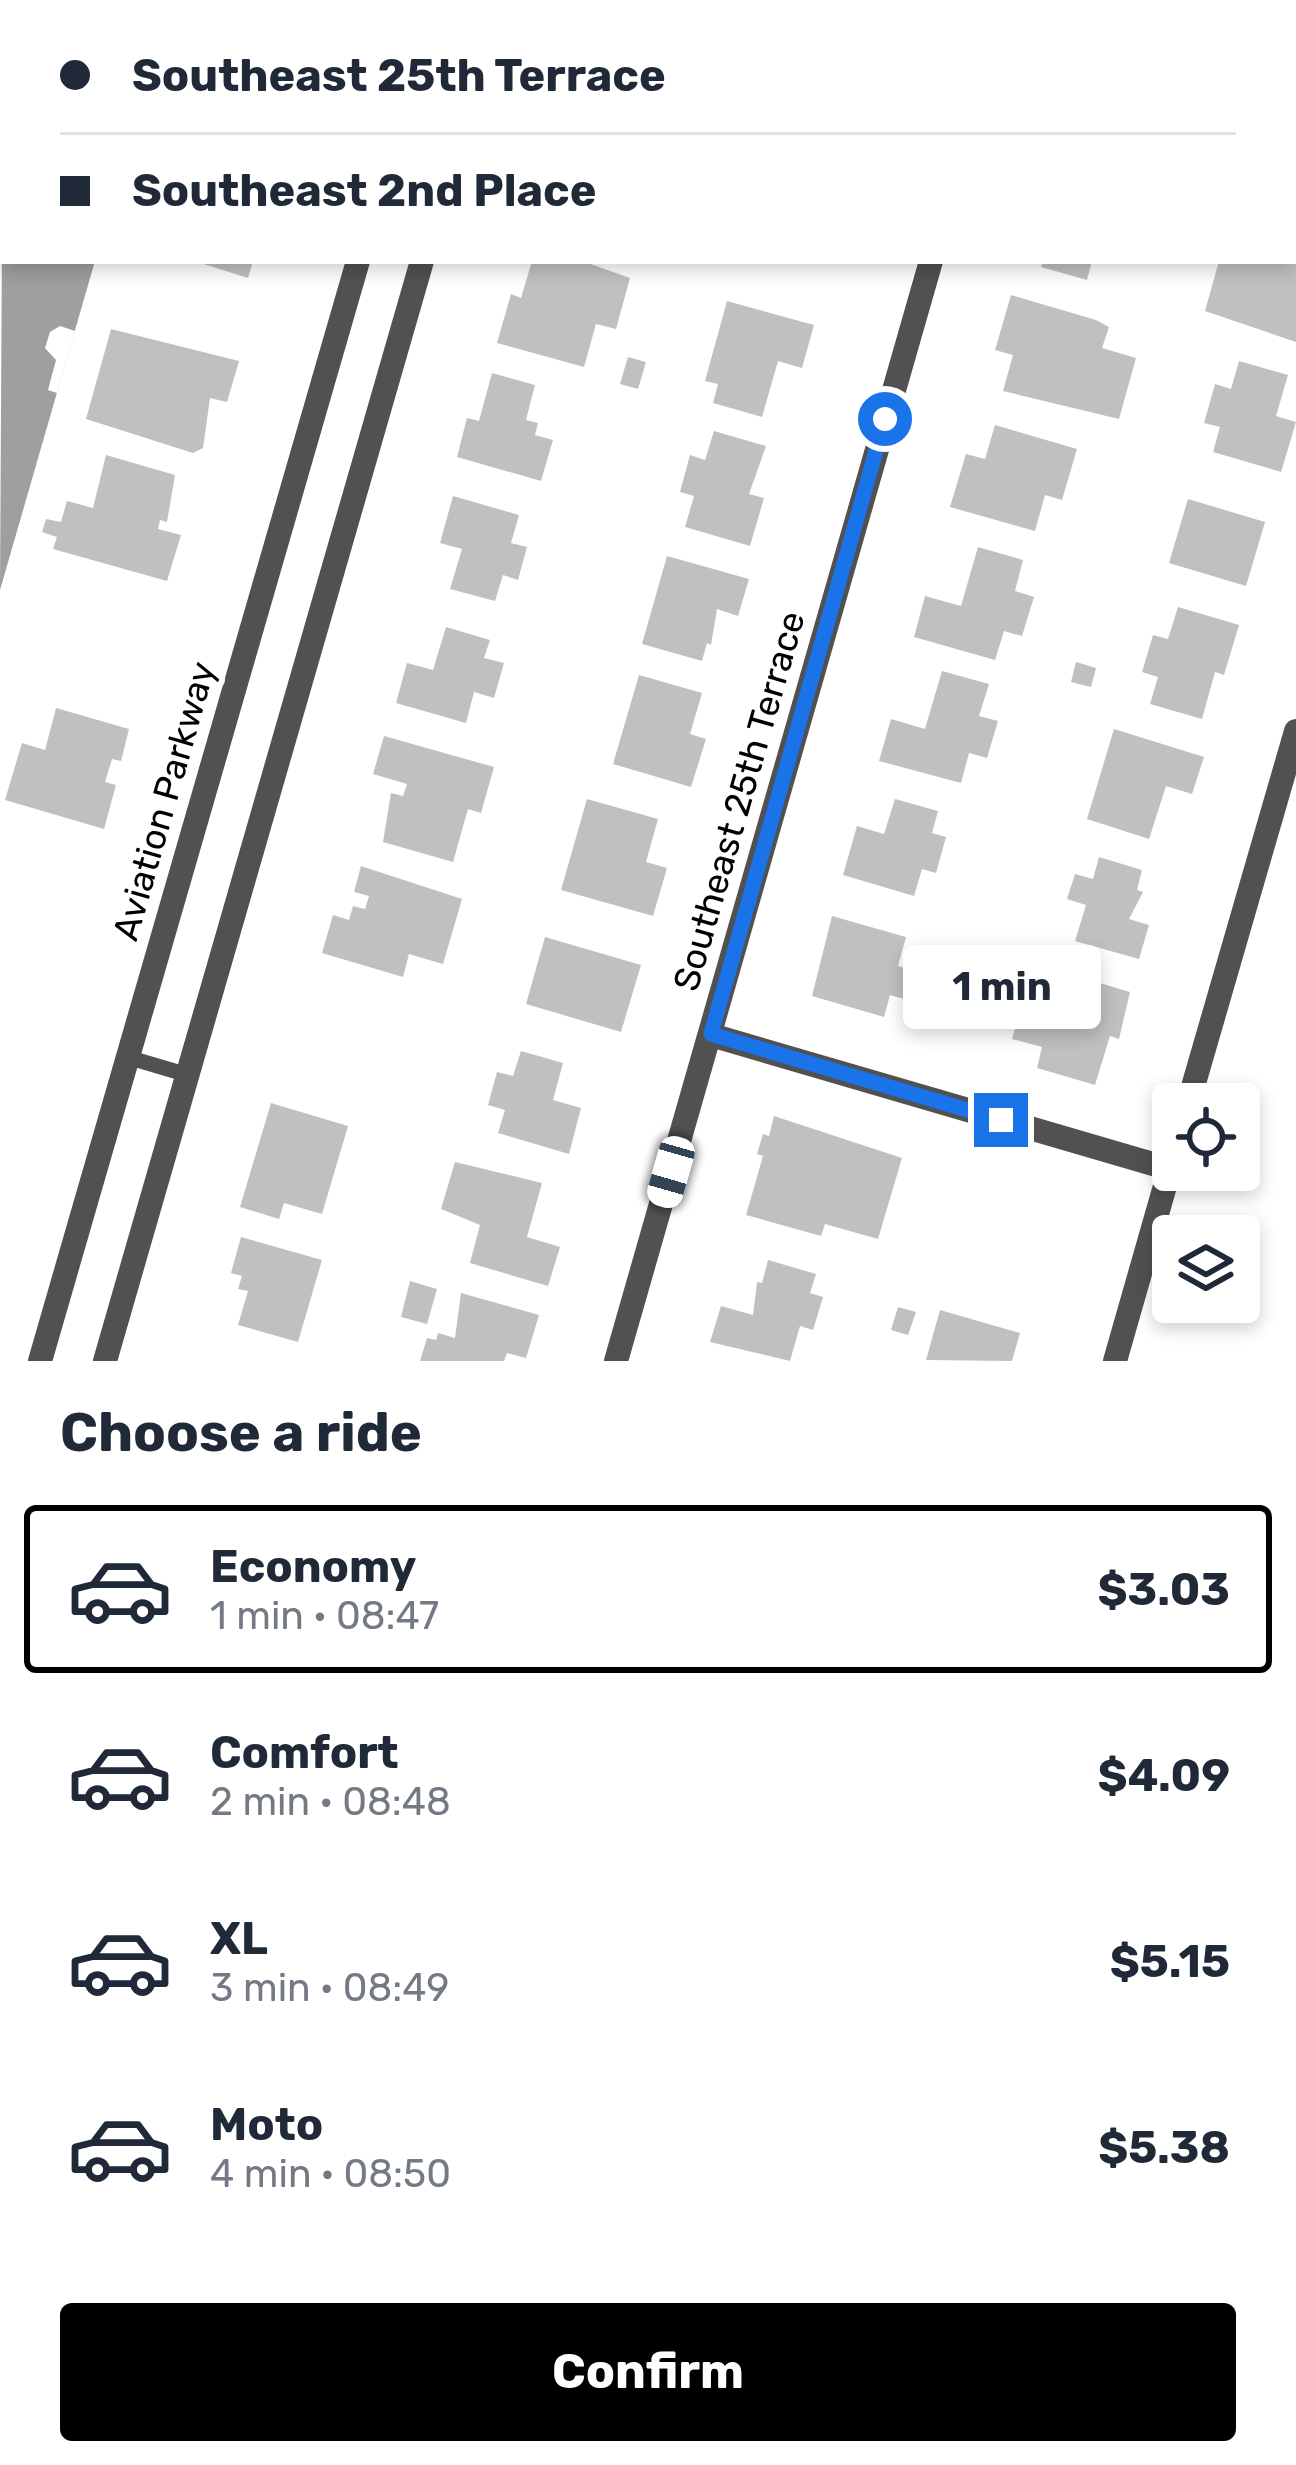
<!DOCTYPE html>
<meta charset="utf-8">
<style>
body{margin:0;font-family:Rubik,sans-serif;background:#f6f6f7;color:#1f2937;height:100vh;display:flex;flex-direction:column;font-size:45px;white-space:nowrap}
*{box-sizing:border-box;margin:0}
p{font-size:39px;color:#747a83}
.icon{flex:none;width:66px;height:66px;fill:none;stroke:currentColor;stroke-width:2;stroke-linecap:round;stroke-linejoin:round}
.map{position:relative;height:1361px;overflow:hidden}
.sheet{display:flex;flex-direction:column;background:#fff;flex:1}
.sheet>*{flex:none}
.guide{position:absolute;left:0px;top:0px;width:1296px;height:264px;box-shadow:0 6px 18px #0003;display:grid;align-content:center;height:264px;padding:0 60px;background:#fff}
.tools{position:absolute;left:1152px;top:1083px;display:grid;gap:24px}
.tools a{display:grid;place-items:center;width:108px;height:108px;border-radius:12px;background:#fff;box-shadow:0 6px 18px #0003;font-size:60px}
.end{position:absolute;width:54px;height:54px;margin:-27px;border:15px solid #1a73e8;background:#fff;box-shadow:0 0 0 6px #fff}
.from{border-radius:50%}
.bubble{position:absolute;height:84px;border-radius:12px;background:#fff;box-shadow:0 6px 18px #0003;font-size:39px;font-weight:700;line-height:84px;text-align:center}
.car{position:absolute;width:36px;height:72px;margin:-36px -18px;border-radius:15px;box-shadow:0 0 9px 3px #0007;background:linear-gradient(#fff 24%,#345 0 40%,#fff 0 76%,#345 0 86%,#fff 0)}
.guide b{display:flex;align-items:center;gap:42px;height:114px;font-size:45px}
.guide b+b{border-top:3px solid #e0e1e3}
.guide i{width:30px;height:30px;background:#1f2937}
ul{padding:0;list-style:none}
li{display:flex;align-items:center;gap:36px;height:168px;margin:0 24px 18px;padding:0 36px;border:6px solid transparent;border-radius:12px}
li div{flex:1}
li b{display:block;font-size:45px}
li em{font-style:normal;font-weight:700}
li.on{border-color:#000}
li>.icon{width:108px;height:108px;stroke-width:1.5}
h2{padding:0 60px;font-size:54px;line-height:144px}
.cta{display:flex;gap:24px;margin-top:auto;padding:24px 60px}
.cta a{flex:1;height:138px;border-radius:12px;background:#000;color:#fff;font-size:48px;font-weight:700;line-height:138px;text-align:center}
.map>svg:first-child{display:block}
.water{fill:#9f9f9f}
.pier{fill:#fff}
.building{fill:#c0c0c0}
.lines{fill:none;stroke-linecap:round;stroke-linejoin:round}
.service{stroke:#515151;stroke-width:15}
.minor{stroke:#515151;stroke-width:24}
.route{stroke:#1a73e8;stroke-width:15}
.labels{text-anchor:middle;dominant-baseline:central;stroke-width:12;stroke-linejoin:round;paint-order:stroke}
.street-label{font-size:36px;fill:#000;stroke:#fff}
</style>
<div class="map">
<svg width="1296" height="1361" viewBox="0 0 1296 1361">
<rect width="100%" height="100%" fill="#fff"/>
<polygon class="water" points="3,59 3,261 95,261 0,590"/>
<polygon class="pier" points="60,326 75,331 57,393 48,390 56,360 45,348 50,332"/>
<g class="building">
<polygon points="194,261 253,261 248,278"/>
<polygon points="532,261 582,261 630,278 616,329 596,324 584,367 497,343 511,294 521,298"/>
<polygon points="1043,261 1092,261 1087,280 1041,267"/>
<polygon points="1219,261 1296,261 1296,342 1205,311"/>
<polygon points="1011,295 1096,320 1109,327 1102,348 1136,358 1119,419 1003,391 1013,355 995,350"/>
<polygon points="727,301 814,325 802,368 778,361 762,417 713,403 718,384 705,381"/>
<polygon points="111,329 239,361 227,402 210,398 203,448 193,453 86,419"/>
<polygon points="628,357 646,362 638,389 620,384"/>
<polygon points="1239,361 1288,375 1276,416 1296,422 1281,472 1213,452 1220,427 1204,423 1215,384 1231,389"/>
<polygon points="492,373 535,385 526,420 538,423 535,435 553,440 541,481 457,457 467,418 479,421"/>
<polygon points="995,425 1077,449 1062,500 1045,495 1035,531 950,507 966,454 985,459"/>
<polygon points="714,431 766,446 749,494 764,498 750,546 685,527 694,496 680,492 690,455 705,460"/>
<polygon points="106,455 175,475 167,522 160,520 158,529 181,535 167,581 53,549 57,537 42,532 46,519 61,522 67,501 93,508"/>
<polygon points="453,496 519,515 511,543 527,547 518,580 503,575 495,601 450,589 462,549 440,543"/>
<polygon points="1188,499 1265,522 1246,586 1169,563"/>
<polygon points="978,547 1023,560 1015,591 1034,597 1022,636 1004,631 995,660 914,637 925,596 961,606"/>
<polygon points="667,556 749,579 738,616 717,609 711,645 707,643 702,661 642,644"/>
<polygon points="1178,607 1239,625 1224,675 1215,672 1202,719 1150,704 1158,677 1142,672 1153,635 1168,639"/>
<polygon points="446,627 490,640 484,658 504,663 494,698 474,692 466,723 396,703 407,663 433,670"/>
<polygon points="1076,662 1096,668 1091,687 1071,682"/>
<polygon points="942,671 989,684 979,716 998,721 987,758 969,753 961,783 879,761 891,719 925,729"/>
<polygon points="639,675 702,693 690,734 706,739 691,787 613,764"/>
<polygon points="56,708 129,729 121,761 112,759 105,782 116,785 104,829 5,800 22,743 45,750"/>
<polygon points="1114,729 1204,757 1192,794 1166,786 1149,839 1087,819"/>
<polygon points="384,736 494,767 481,813 468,809 453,862 383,842 391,793 403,796 407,784 373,774"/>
<polygon points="587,799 658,819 646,862 667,868 653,916 561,890"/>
<polygon points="895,799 938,811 932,833 946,837 936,873 922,869 914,896 843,875 857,826 884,834"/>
<polygon points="1099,857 1142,870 1137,890 1143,892 1129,919 1149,925 1139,959 1075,941 1086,905 1067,899 1075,874 1093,879"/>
<polygon points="361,866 462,899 443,964 409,954 403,977 322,953 333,915 349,920 353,906 365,909 369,896 354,892"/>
<polygon points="832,916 906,937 898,966 913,970 904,999 890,995 884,1017 812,996"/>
<polygon points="545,937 641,965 621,1032 526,1004"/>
<polygon points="1063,972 1130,992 1119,1039 1110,1036 1095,1085 1037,1068 1042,1047 1012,1039 1030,976 1059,984"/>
<polygon points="521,1051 563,1063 553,1100 581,1108 569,1154 498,1133 505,1110 488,1105 497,1072 513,1076"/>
<polygon points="271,1103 348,1126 322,1214 284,1203 279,1219 240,1207"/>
<polygon points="774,1116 902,1158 878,1239 825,1224 821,1236 746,1215 763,1156 757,1154 763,1134 769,1136"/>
<polygon points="455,1162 542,1183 527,1237 560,1247 548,1286 470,1263 480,1225 441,1209"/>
<polygon points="241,1237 322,1260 298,1342 238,1325 248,1291 238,1289 242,1276 231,1273"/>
<polygon points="768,1260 816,1274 810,1293 823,1297 813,1330 800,1326 790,1361 710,1342 721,1306 753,1315 757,1282 762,1283"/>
<polygon points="410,1281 437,1289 427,1324 401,1317"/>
<polygon points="461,1293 539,1315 526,1358 507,1353 504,1361 420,1361 427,1338 436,1340 438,1333 455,1338"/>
<polygon points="898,1307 916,1312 908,1335 891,1330"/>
<polygon points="940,1310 1020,1333 1012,1361 926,1360"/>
</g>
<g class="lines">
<polyline class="service" points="127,1057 188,1075"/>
<g class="minor">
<polyline points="433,3 434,0"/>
<polyline points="496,3 497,0"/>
<polyline points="1005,3 1006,0"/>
<polyline points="711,1035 1170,1169"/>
<polyline points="1188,1104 1296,731"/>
<polyline points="40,1361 358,261"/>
<polyline points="105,1361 422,261"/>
<polyline points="616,1361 931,261"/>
<polyline points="1115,1361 1173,1158"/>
</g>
</g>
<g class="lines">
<polyline class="route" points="885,419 711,1034 1001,1120"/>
</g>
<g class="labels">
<g class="street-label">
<text transform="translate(164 801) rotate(-74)">Aviation Parkway</text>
<text transform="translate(739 801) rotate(-74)">Southeast 25th Terrace</text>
</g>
</g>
</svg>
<div class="tools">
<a><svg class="icon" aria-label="locate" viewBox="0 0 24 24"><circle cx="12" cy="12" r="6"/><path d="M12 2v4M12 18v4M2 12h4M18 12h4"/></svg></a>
<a><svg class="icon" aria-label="layers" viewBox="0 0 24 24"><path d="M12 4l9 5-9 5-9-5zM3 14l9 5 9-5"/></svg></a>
</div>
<i class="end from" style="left:885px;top:419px"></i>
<i class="end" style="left:1001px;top:1120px"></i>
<div class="bubble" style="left:903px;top:945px;width:198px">1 min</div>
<i class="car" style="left:671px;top:1172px;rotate:196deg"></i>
<div class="guide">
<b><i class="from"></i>Southeast 25th Terrace</b>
<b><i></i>Southeast 2nd Place</b>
</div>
</div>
<section class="sheet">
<h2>Choose a ride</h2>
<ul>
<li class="on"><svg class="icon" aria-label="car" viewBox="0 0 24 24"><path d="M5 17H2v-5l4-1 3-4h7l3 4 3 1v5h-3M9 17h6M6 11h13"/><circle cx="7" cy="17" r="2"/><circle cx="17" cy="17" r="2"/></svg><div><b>Economy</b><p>1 min · 08:47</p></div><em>$3.03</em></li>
<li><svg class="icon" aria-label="car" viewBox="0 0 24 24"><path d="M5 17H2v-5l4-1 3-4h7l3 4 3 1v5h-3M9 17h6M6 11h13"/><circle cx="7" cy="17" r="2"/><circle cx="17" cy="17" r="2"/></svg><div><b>Comfort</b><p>2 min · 08:48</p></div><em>$4.09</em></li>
<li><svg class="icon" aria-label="car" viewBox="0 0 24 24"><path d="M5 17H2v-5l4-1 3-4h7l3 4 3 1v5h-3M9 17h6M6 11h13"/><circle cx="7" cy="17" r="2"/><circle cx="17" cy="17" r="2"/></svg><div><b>XL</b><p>3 min · 08:49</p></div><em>$5.15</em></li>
<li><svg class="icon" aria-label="car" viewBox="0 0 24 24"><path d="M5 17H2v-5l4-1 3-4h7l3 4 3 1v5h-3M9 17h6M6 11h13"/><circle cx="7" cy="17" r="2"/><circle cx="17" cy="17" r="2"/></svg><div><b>Moto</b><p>4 min · 08:50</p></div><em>$5.38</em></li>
</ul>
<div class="cta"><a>Confirm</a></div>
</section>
